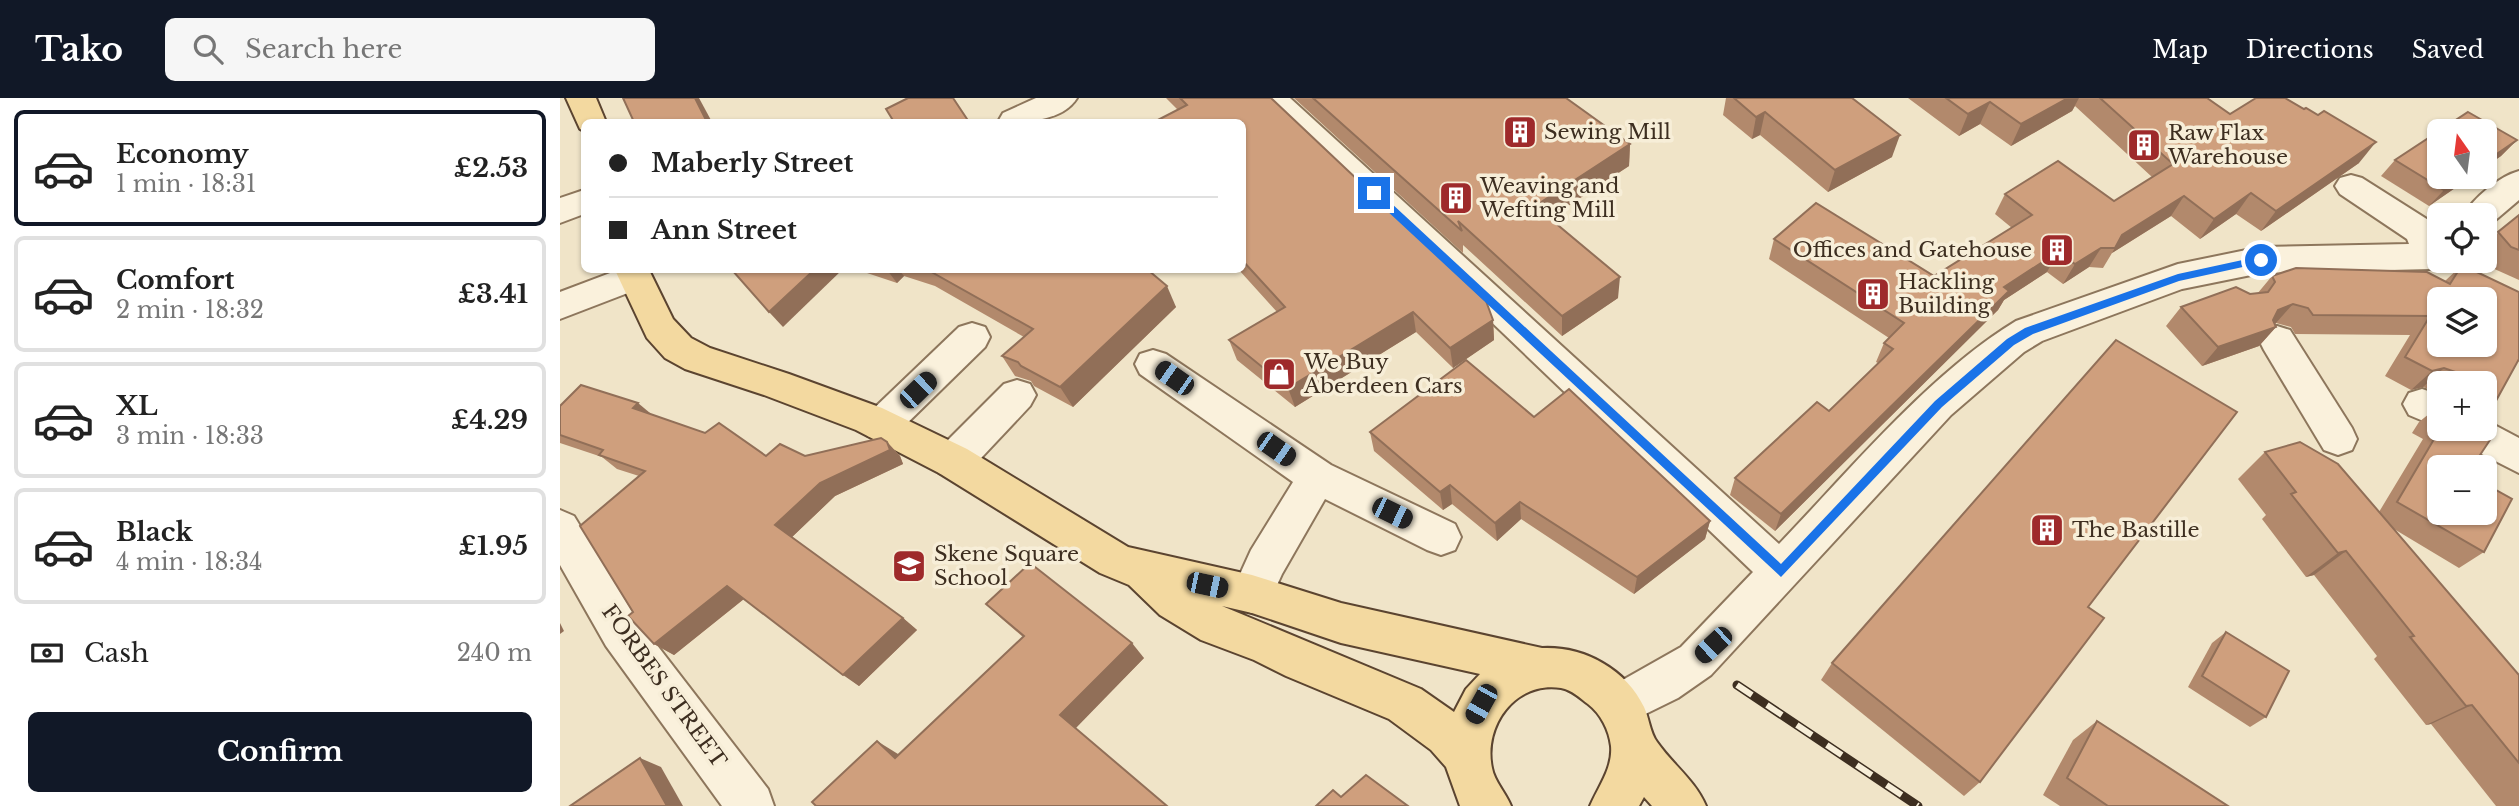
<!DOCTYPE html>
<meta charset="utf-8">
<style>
body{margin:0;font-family:"Libre Baskerville",serif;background:#f6f6f6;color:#222;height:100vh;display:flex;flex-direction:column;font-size:26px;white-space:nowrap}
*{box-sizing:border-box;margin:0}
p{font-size:23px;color:#767676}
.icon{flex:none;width:38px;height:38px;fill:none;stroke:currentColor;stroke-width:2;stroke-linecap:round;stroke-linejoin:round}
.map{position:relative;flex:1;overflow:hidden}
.panel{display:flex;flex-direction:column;background:#fff;width:560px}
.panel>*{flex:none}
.top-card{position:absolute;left:21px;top:21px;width:665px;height:154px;border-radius:10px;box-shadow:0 2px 5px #0004;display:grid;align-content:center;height:154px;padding:0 28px;background:#fff}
.needle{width:46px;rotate:346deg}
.controls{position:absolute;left:1867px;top:21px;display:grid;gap:14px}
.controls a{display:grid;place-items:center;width:70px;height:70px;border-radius:10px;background:#fff;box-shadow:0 2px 5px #0004;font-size:35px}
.end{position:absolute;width:32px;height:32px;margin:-16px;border:9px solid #1a73e8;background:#fff;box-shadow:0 0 0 4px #fff}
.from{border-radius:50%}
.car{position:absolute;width:21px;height:42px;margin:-21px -10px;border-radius:9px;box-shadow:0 0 5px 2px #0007;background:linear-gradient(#222 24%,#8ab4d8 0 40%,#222 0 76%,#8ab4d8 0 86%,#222 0)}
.top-card b{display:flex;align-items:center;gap:24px;height:66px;font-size:26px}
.top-card b+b{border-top:2px solid #e0e0e0}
.top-card i{width:18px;height:18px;background:#222}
ul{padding:12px 0 0;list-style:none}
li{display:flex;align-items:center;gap:21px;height:116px;margin:0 14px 10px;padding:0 14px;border:4px solid #e0e0e0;border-radius:10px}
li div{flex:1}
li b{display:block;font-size:26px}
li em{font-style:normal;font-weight:700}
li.active{border-color:#111827}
li>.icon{width:63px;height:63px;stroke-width:1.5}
.pay{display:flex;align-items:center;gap:18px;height:77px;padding:0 28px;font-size:26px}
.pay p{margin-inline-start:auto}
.action{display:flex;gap:14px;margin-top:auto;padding:14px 28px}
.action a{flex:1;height:80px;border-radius:10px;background:#111827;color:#fff;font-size:28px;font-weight:700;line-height:80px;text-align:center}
header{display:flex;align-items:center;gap:42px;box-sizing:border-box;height:98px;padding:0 35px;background:#111827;color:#fff}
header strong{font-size:33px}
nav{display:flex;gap:38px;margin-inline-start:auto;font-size:24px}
.search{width:490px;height:63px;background:#f6f6f6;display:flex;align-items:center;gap:18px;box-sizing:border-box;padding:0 24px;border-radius:10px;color:#767676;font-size:26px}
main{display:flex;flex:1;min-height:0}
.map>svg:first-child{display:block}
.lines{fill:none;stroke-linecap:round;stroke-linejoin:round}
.minor-casing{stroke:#8d765c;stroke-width:4}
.major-casing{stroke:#5b4430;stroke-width:4}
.minor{fill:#faf1dc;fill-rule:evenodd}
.major{fill:#f3d9a0;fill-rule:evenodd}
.rail-casing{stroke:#3d2e20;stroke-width:9}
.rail{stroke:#f7eed8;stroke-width:6;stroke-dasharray:18;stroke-linecap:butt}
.wall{fill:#b2896c}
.shaded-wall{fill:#916f58}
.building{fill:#cf9f7d;stroke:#916f58;stroke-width:2;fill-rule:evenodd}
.route{fill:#1a73e8}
.labels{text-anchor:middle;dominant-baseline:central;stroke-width:7;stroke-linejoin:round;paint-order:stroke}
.poi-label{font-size:21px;fill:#3d2e20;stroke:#f7eed8;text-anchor:start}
.street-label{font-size:21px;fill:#3d2e20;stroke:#f7eed8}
</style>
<header>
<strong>Tako</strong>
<div class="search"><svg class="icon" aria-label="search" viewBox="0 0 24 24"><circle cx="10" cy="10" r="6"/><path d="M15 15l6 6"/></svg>Search here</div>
<nav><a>Map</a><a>Directions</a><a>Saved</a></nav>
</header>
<main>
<section class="panel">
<ul>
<li class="active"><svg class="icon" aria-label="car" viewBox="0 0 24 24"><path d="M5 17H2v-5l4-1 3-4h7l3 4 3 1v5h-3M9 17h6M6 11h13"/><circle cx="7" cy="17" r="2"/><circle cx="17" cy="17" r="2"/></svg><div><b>Economy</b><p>1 min · 18:31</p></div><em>£2.53</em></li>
<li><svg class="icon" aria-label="car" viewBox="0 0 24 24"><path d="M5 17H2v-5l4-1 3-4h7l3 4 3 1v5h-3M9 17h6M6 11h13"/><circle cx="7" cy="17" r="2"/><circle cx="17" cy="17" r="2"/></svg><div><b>Comfort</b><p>2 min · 18:32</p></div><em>£3.41</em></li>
<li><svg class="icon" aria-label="car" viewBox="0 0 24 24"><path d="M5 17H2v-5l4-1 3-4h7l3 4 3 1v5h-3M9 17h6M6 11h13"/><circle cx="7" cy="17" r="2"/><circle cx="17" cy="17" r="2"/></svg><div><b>XL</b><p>3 min · 18:33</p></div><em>£4.29</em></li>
<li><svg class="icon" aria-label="car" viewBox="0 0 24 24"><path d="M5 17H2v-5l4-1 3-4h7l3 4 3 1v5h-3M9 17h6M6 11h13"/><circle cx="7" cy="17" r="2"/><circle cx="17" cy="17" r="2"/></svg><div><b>Black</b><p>4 min · 18:34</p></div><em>£1.95</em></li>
</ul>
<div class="pay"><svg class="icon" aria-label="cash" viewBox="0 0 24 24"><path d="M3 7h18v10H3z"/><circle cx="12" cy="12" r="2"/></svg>Cash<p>240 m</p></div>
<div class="action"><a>Confirm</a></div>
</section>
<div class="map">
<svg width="1959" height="708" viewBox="0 0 1959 708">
<rect width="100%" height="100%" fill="#f0e4c8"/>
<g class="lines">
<g class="minor-casing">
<g id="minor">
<path d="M476 0H517C502 24 465 24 440 24L439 22 443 15Z"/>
<path d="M697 0H730L1219 446C1289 373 1370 275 1456 223L1618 166 1701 149 1849 146 1847 141 1780 96 1775 88 1780 80 1791 77 1802 80 1873 125 1880 138V163H1888L1871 171 1701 175 1622 191 1482 243 1464 254 1391 317 1151 577 1118 600 1061 628 1045 622 1039 607 1045 592 1121 549 1193 474Z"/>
<path d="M1959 73V102L1932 125 1925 127V117H1904C1913 100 1940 78 1959 73Z"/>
<polygon points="24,92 24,116 0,125 0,100"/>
<polygon points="58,172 87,172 91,179 86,188 0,221 0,194"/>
<polygon points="412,225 425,229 430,239 425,249 334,338 321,343 308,338 302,327 308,316 399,229"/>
<polygon points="1717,228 1730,232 1792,330 1797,341 1792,352 1778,357 1764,352 1704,252 1699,242 1704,232"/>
<polygon points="593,252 606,256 771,367 895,426 901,439 895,452 881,457 867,452 765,401 722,476 707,509 692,515 677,509 671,496 691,452 733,384 580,276 575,266 580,256"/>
<polygon points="457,282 470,286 476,297 470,308 407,375 393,379 379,375 374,363 379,351 444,286"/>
<polygon points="1862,291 1880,297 1880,330 1849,317 1843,306 1849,295"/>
<polygon points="1925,322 1959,340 1959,375 1894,342 1888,331 1925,331"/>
<polygon points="0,412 14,418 76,520 208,691 214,708 162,708 46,548 0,467"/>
</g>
</g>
<g class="major-casing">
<g id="major">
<polygon points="6,0 36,0 46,24 24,24 24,33 20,31"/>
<path d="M55 172H89L113 221 131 240 150 250 229 276 322 310 407 351 568 449 692 477 781 505 982 550C1024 548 1066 571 1084 609 1089 620 1090 635 1097 644 1113 667 1135 682 1146 708H1092L1084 699 1079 708H1030C1038 689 1053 670 1051 648 1049 632 1041 616 1028 606 1020 600 1012 592 1001 590 955 583 923 628 932 670 934 683 946 695 951 708H900L886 669 871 652 829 621 726 578 694 562 641 542 600 517 569 487 540 475 379 375 296 332 204 297 125 271 105 260 87 240ZM662 508 692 515 781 545 920 576 906 591 894 614 861 591Z"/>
</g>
</g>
<use href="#minor" class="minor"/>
<use href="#major" class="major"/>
<g class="rail-casing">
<polyline id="rail" points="1177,587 1358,708"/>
</g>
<use href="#rail" class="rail"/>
</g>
<g class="wall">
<polygon points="606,0 711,0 933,222 934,242 893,270 856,234 735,309 677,262 669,242 717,214 679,172 682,172 682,24 618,12"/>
<polygon points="734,0 1006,0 1070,46 1069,68 990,120 1058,200 1002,238 903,147 903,155"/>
<polygon points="1166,0 1292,0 1332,59 1268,94 1200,37 1192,41 1163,17"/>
<polygon points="1348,0 1647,0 1670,16 1799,65 1701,133 1676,116 1640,141 1611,118 1552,155 1543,170 1529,169 1503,186 1487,174 1444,202 1438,212 1215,433 1170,397 1175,380 1269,313 1318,265 1316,264 1324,245 1329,240 1209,161 1214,141 1374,178 1452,130 1435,116 1445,96 1554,103 1592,79 1515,8 1512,13 1451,48 1420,26 1399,38"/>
<polygon points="1957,42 1941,58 1869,108 1821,78 1835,62"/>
<polygon points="1959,117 1959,182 1930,169 1925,162 1925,146"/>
<polygon points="1902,167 1959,194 1959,264 1958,263 1932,310 1925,316 1925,285 1880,285 1880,295 1863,289 1851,292 1825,278 1850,237 1735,236 1731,229 1716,225 1715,226 1716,229 1699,248 1642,268 1606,228 1621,209 1697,196 1712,178 1885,183"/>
<polygon points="298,172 588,172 616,209 513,309 474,288 471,283 455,278 442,258 464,239 375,188 344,178 337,185"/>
<polygon points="1880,307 1880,331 1924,331 1880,369 1924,454 1899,470 1834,431 1959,577 1959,708 1936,708 1871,626 1866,627 1814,561 1817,558 1754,477 1746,479 1702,421 1706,417 1678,381 1705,354 1819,414 1863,341 1852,335 1859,324"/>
<polygon points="0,308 92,317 206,358 245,358 327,344 340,358 343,366 275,398 232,439 343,520 357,532 299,588 184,501 114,557 94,546 73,514 79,378 57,371 42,359 0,345"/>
<polygon points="974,319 1150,423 1145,441 1074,496 961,421 937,443 892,406 883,412 814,353 810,334"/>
<polygon points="426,506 584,560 515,630 339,657 463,539 442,521"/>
<polygon points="1528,509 1420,684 1404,698 1261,582 1272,565"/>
<polygon points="1666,534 1706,619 1690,629 1628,589 1652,545"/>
<polygon points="1537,623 1668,708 1500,708 1483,697 1513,642"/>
</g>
<g class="shaded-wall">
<polygon points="135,0 139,0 152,24 147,24"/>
<polygon points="1508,0 1519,0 1512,13 1451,48 1461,26"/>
<polygon points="1430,4 1420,26 1399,38 1408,16"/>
<polygon points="1205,14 1200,37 1192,41 1196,19"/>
<polygon points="1340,37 1332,59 1268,94 1275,72"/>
<polygon points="1957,42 1941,58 1925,69 1925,64"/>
<polygon points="1816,44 1799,65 1701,133 1716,113"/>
<polygon points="1070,46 1069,68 975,129 975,108"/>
<polygon points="1903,79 1911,79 1869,108 1884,92"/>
<polygon points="1691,95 1676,116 1640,141 1654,121"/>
<polygon points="1624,98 1611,118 1552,155 1562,137"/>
<polygon points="1541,150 1529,169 1503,186 1515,166"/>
<polygon points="1498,154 1487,174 1444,202 1438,212 1215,433 1221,416 1444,189"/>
<polygon points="254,172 282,172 223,229 209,214"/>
<polygon points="327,172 339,172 344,178 337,185"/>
<polygon points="1060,179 1058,200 1002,238 1002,218"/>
<polygon points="607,188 616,209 513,309 500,289"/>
<polygon points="1733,206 1716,225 1702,231 1718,212"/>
<polygon points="853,214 856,234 735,309 728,290"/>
<polygon points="933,222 934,242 893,270 890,250"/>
<polygon points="1716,229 1699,248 1642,268 1658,249"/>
<polygon points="1884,270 1863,289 1851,292 1872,273"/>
<polygon points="78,305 96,320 73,310"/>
<polygon points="327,344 340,358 343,366 275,398 231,440 215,427 260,385"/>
<polygon points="890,387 892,406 883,412 880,394"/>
<polygon points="960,404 961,421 937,443 935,425"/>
<polygon points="1150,423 1145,441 1074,496 1077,479"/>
<polygon points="1786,453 1754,477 1746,479 1778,455"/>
<polygon points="167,488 185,500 114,557 94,546"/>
<polygon points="343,520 357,532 299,588 283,577"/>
<polygon points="0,525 4,533 0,536"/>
<polygon points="572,545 584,560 515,631 500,617"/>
<polygon points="1912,607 1871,626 1866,627 1906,608"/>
<polygon points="317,643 338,656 355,673 335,660"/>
<polygon points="80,660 101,669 123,708 107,708"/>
</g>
<g class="building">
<polygon points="63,0 135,0 147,24 74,24"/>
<polygon points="348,0 393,0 409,24 334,24 326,11"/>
<polygon points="620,0 711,0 926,203 933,222 890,250 853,214 728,290 669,242 725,209 682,162 682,24 594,24 627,7"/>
<polygon points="753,0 1006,0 1070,46 975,108 1060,179 1002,218 898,123 902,133"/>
<polygon points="1174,0 1292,0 1340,37 1275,72 1205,14 1196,19"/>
<polygon points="1386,0 1508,0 1461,26 1430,4 1408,16"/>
<polygon points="1540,0 1647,0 1670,16 1696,0 1725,0 1744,11 1746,10 1758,17 1764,13 1816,44 1716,113 1691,95 1654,121 1624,98 1562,137 1555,150 1541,150 1515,166 1498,154 1444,189 1449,193 1221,416 1175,380 1257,304 1269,313 1333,251 1324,245 1344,225 1214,141 1256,105 1374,178 1472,117 1445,96 1498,63 1554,103 1613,66"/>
<polygon points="1908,14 1957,42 1925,64 1925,33 1880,33 1880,79 1903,79 1884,92 1835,62"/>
<polygon points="1959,117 1959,152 1951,149 1938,134"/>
<path d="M1902 167 1959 194V261L1932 310 1925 311V285H1904V277L1884 270 1872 273 1845 259 1870 218 1753 217 1748 210 1733 206 1718 212 1713 222 1716 229 1658 249 1621 209 1676 189 1690 196 1708 194 1715 184 1712 178 1736 170 1867 174 1890 186ZM1880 201H1925V247H1880Z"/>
<polygon points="172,172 254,172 209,214"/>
<polygon points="368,172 588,172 607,188 500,289 461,268 458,264 442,258 473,231"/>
<polygon points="1556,242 1677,314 1528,509 1544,520 1420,684 1272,565"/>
<polygon points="906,262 974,319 1009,291 1150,423 1077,479 960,404 935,425 890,387 880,394 810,334"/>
<polygon points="21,287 78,305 73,310 145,335 159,325 206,358 220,346 245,358 321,340 327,344 330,352 260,385 215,427 343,520 283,577 167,488 94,546 68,518 73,514 20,428 85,373 39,357 43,352 0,337 0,308"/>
<polygon points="1880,308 1880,320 1873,317"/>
<polygon points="1880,331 1924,331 1934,336 1912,369 1880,369 1880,415 1925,415 1925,386 1952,401 1924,454 1837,404"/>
<polygon points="1740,344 1778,366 1959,577 1959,665 1912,607 1906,608 1850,539 1854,538 1786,453 1778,455 1731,396 1736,394 1705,354"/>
<polygon points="470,465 572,545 500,617 607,708 256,708 252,704 317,643 335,660 464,538 426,506"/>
<polygon points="1666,534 1729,573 1706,619 1642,578"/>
<polygon points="1537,623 1668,708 1548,708 1507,680"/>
<polygon points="80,660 107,708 10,708"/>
<polygon points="806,677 848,708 756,708 773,692 781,699"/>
</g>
<polygon class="route" points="810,92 817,92 1221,466 1375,303 1447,241 1465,230 1618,176 1701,158 1706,162 1701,165 1619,183 1473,236 1454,247 1382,309 1221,479 810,97"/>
<defs>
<g id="building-square" transform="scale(1.75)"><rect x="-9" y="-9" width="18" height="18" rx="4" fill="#9e2a2b" stroke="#f7eed8"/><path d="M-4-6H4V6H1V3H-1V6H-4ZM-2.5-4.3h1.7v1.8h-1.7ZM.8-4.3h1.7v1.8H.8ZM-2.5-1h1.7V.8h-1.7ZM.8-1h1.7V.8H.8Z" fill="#fff"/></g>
<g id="shop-square" transform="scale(1.75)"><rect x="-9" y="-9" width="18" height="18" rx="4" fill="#9e2a2b" stroke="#f7eed8"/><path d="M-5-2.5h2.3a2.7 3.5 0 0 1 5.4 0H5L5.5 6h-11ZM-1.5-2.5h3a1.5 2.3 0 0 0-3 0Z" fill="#fff"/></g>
<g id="school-square" transform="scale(1.75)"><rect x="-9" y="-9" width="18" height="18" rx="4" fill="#9e2a2b" stroke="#f7eed8"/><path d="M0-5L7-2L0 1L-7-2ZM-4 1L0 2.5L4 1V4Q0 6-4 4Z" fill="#fff"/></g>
</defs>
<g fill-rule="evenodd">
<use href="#building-square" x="960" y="34"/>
<use href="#building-square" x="1584" y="47"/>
<use href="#building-square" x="896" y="100"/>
<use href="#building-square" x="1497" y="152"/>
<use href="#building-square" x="1313" y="196"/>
<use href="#shop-square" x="719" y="276"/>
<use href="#building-square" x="1487" y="432"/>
<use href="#school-square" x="349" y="468"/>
</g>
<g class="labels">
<g class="poi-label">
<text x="984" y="34">Sewing Mill</text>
<text x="1608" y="35">Raw Flax<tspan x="1608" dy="24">Warehouse</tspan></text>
<text x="920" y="88">Weaving and<tspan x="920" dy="24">Wefting Mill</tspan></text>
<text x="1472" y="152" text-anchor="end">Offices and Gatehouse</text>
<text x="1338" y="184">Hackling<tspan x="1338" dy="24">Building</tspan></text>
<text x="744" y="264">We Buy<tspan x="744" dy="24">Aberdeen Cars</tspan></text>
<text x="1512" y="432">The Bastille</text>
<text x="374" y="456">Skene Square<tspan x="374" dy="24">School</tspan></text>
</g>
<g class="street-label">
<text transform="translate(104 588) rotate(54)">FORBES STREET</text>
</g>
</g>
</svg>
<div class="controls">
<a><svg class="needle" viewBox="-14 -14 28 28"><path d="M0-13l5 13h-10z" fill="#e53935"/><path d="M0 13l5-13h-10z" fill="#767676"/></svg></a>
<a><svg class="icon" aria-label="locate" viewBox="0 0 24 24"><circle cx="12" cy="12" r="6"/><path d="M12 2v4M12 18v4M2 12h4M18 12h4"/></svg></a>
<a><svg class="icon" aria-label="layers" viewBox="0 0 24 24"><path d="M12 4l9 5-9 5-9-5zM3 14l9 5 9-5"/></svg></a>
<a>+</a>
<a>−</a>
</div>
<i class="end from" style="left:1701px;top:162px"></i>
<i class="end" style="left:814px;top:95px"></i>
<i class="car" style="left:614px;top:280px;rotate:305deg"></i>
<i class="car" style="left:358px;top:292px;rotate:46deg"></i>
<i class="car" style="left:716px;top:351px;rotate:125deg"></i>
<i class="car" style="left:832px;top:415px;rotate:116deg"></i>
<i class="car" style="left:647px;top:487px;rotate:102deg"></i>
<i class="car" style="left:1153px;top:547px;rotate:227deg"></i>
<i class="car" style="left:921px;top:606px;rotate:209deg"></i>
<div class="top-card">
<b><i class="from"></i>Maberly Street</b>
<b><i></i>Ann Street</b>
</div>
</div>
</main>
